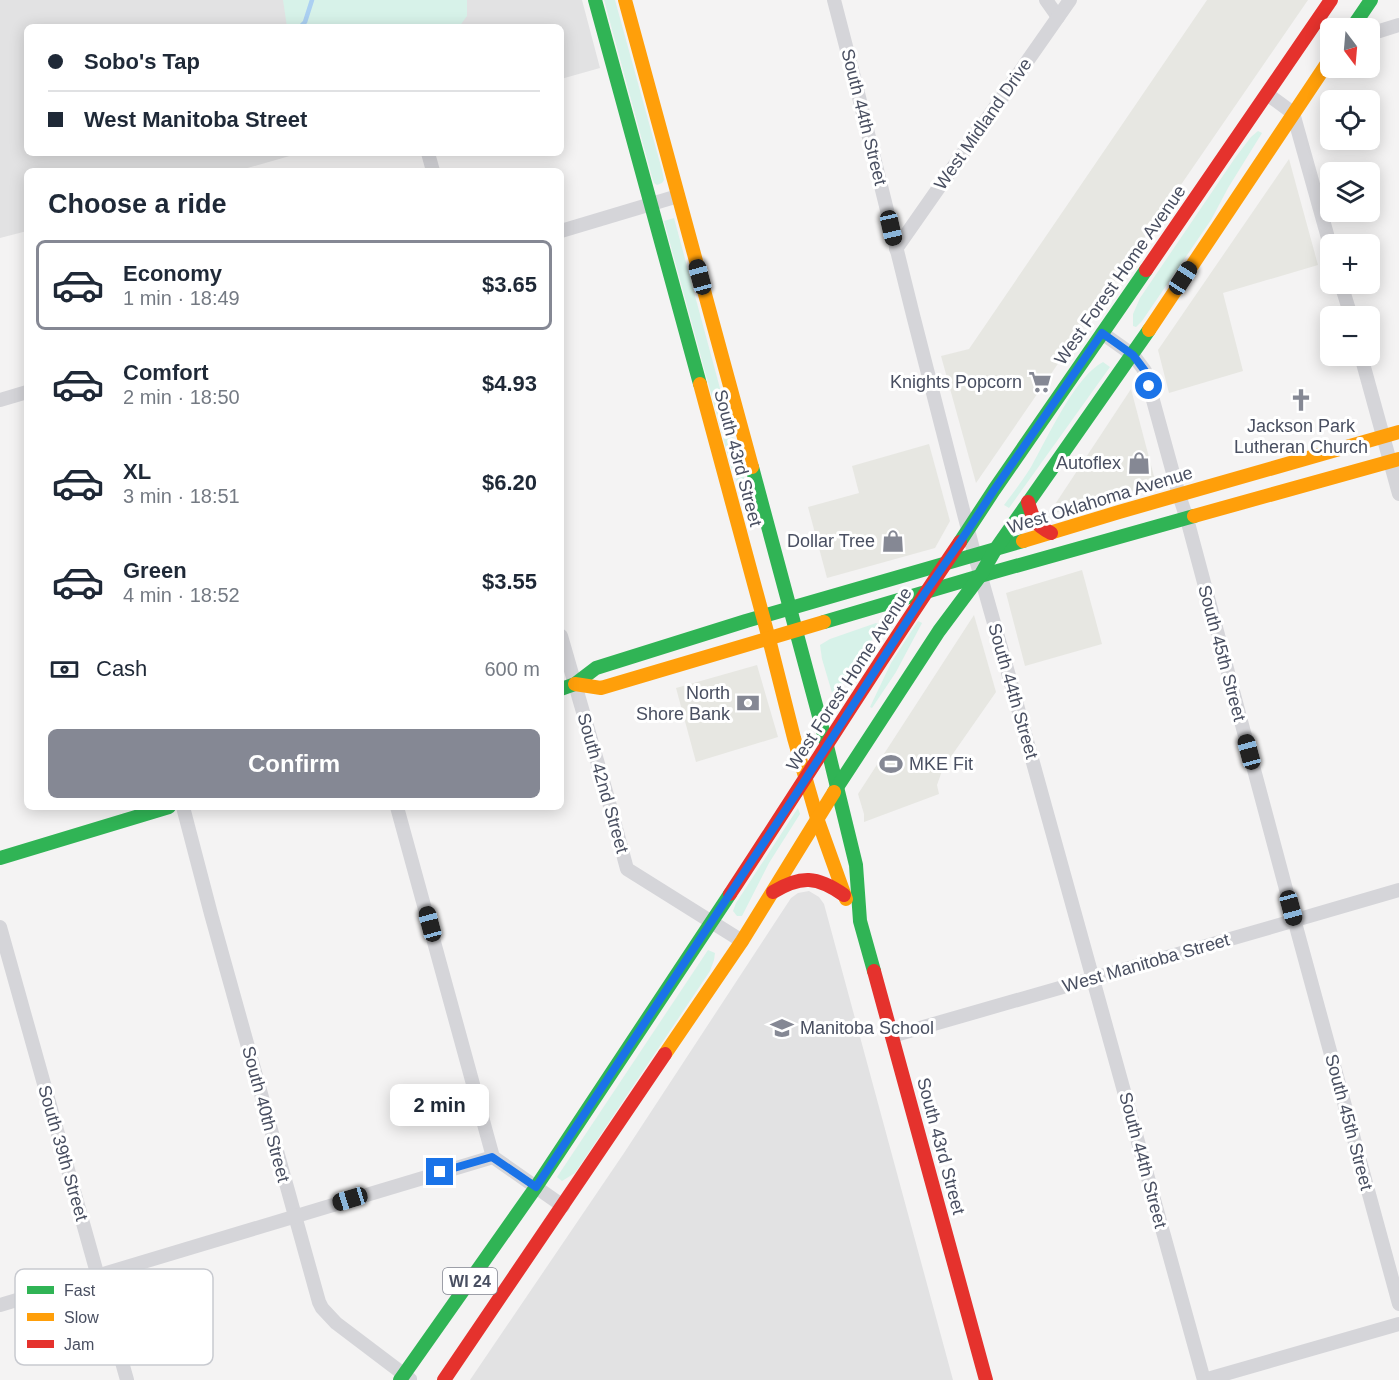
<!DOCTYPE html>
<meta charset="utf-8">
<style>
body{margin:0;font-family:Helvetica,sans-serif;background:#f6f6f7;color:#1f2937;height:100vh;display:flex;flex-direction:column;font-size:22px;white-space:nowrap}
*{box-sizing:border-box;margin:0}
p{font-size:20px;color:#747a83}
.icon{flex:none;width:33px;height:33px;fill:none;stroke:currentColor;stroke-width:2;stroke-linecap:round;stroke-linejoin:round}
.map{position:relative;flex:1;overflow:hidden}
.side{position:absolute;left:24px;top:168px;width:540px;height:642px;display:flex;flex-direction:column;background:#fff;border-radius:9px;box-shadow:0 3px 15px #0003}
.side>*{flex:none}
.hud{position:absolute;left:24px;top:24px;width:540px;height:132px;border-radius:9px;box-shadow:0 3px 15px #0003;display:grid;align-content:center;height:132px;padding:0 24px;background:#fff}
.needle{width:39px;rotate:164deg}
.buttons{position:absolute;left:1320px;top:18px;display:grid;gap:12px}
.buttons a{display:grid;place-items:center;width:60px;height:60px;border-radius:9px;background:#fff;box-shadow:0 3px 15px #0003;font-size:30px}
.end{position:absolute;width:27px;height:27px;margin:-14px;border:8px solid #1a73e8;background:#fff;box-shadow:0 0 0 3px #fff}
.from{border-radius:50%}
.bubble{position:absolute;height:42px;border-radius:9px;background:#fff;box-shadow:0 3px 15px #0003;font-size:20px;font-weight:800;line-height:42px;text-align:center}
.car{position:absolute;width:18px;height:36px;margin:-18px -9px;border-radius:8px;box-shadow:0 0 4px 2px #0007;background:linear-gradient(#222 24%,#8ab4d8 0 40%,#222 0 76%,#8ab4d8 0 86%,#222 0)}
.hud b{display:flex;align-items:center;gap:21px;height:57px;font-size:22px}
.hud b+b{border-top:2px solid #e0e1e3}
.hud i{width:15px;height:15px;background:#1f2937}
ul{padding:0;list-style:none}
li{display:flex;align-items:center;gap:18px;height:90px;margin:0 12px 9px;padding:0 12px;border:3px solid transparent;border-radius:9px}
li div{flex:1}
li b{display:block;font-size:22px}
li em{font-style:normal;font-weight:800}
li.active{border-color:#858894}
li>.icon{width:54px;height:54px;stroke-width:1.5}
h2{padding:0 24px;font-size:27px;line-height:72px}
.pay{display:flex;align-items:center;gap:15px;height:66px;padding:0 24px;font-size:22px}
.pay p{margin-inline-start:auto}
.action{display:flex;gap:12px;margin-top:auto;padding:12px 24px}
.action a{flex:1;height:69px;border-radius:9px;background:#858894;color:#fff;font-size:24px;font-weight:800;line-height:69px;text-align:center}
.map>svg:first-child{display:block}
.commercial{fill:#e7e7e2}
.education{fill:#e2e2e3}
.green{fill:#d7f2e9}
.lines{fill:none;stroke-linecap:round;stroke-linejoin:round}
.stream{stroke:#abd0f2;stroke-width:4.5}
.street{stroke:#d5d5d9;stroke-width:14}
.fast{stroke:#30b455;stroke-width:14}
.slow{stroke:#ff9f0a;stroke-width:14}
.jam{stroke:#e5322d;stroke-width:14}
.route{stroke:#1a73e8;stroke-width:8}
.labels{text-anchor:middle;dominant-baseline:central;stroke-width:6;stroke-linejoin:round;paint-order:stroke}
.shield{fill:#fff;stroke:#808490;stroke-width:1.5}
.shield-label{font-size:16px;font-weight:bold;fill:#494f61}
.street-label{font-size:18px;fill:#494f61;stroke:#fff}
.poi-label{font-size:18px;fill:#494f61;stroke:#fff;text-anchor:end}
.key{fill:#fff;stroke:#c8cad0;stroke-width:1.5}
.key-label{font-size:16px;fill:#494f61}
</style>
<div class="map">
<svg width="1399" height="1380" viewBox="0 0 1399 1380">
<rect width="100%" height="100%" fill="#f4f3f3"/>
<g class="commercial">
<polygon points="1207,0 1308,0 976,483 941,356 969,349"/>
<polygon points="1289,159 1318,265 1223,293 1243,371 1169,393 1158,350"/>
<polygon points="1131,389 1156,484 1048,515"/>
<polygon points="929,444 950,521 935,548 827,578 808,507 859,493 852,466"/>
<polygon points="1082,570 1102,644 1025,666 1006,593"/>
<polygon points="974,615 996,692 943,768 937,785 939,794 864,822 864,814 858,794"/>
<polygon points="757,665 778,737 696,762 676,688"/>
</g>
<g class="education">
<polygon points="0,0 582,0 600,68 561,79 561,27 27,27 27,153 300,153 237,171 27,171 27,231 0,238"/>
<polygon points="809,891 819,897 824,904 953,1380 470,1380 624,1153 791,898 798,893"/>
</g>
<g class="green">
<polygon points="283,0 467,0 467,16 459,27 287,27"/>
<polygon points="604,0 615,0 662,170 664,180 662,183 657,185 654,183 652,177"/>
<polygon points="1258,131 1262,133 1228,188 1211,220 1142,321 1136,327 1133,326 1133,314 1140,298 1235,158 1251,137"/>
<polygon points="674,218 751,503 750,505 746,505 731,467 664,221"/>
<path d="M1103 362 1110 367 1009 508 1004 505C1013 493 1023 480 1031 467 1047 439 1075 376 1103 362Z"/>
<polygon points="918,621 922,623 896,672 872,708 870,707 891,663"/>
<polygon points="876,623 881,625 880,628 833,696 822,659 820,645 830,639"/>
<polygon points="798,808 800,814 769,863 742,916 737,916 733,911 736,903"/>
<polygon points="708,950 715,953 714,960 710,971 575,1173 562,1181 557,1177"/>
</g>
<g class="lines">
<polyline class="stream" points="300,27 305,22 312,0"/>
<g class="street">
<polyline points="834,0 855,81 913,315 973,549 1009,676 1204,1380"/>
<polyline points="1046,0 1058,17"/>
<polyline points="1370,34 1399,25"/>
<polyline points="1267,94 1293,113 1330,245"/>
<polyline points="428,153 433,171"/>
<polyline points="561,231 678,196"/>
<polyline points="896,249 1070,0"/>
<polyline points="1341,284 1351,316"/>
<polyline points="1102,333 1133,355 1145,371 1179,495 1187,519 1291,908 1399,1304"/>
<polyline points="1361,356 1399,494"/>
<polyline points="0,400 27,392"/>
<polyline points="561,636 607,795 627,869 742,941"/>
<polyline points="183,807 211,914 319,1302 322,1308 336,1323 410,1379"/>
<polyline points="397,807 493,1157 563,1206"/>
<polyline points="0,927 127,1380"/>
<path d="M892 1036C1061 989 1230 939 1399 890"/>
<polyline points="0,1305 493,1157"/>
<polyline points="1204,1380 1399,1324"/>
</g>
<g class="fast">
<polyline points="595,0 700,384"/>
<polyline points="1352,28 1371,0"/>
<polyline points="752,467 827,746 856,865 860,921 874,971"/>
<polyline points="960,542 994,490 1146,270"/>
<polyline points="824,622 980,576 1194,516"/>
<polyline points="561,689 575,684 596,668 746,621 1023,541"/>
<polyline points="834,792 939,631 980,576 995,550 1149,330"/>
<polyline points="0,858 169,807"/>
<polyline points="400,1380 536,1187 730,894"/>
</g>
<g class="slow">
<polyline points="625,0 752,467"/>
<polyline points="1149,330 1330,59"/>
<polyline points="700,384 769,639 794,738 817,818 846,899"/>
<polyline points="1194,516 1399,459"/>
<polyline points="1023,541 1119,512 1399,432"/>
<polyline points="575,684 601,688 824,622"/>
<polyline points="665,1054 742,941 834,792"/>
</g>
<g class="jam">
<polyline points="1146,270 1331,0"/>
<path d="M1028 502C1033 519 1035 525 1051 533"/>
<path d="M773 892C801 875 817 876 844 895"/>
<path d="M730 894C807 777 881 658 960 542"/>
<polyline points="874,971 986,1380"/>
<polyline points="444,1380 665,1054"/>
</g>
</g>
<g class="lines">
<polyline class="route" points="440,1172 492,1157 536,1187 796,794 925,593 968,530 994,490 1102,333 1133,355 1145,371 1149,386"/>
</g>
<defs>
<g id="supermarket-bare" transform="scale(1.8)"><path d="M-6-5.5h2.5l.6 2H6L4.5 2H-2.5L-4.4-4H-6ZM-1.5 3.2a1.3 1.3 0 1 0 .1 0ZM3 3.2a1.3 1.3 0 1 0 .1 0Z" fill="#858894" stroke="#fff" stroke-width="2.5" paint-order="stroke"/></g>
<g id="church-bare" transform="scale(1.8)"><path d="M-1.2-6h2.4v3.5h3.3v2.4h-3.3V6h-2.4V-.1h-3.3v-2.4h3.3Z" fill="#858894" stroke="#fff" stroke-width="2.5" paint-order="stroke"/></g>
<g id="shop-bare" transform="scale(1.8)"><path d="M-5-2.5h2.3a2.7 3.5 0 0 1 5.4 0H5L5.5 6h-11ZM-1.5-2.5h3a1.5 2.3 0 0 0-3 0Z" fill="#858894" stroke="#fff" stroke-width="2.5" paint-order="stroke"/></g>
<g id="bank-bare" transform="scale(1.8)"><path d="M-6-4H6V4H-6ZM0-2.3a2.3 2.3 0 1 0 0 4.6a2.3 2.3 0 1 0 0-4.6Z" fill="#858894" stroke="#fff" stroke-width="2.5" paint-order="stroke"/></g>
<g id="stadium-bare" transform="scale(1.8)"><path d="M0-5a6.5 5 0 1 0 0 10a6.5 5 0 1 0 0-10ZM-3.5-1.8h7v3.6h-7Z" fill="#858894" stroke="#fff" stroke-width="2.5" paint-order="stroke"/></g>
<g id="school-bare" transform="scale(1.8)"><path d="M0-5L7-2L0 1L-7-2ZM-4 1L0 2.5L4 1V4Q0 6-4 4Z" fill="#858894" stroke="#fff" stroke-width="2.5" paint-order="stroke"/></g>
</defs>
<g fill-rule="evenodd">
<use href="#supermarket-bare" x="1040" y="382"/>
<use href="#church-bare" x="1301" y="400"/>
<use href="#shop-bare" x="1139" y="463"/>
<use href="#shop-bare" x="893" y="541"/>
<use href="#bank-bare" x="748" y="703"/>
<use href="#stadium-bare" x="891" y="764"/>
<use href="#school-bare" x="782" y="1028"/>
</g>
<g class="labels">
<rect class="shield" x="443" y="1268" width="54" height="26" rx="4.5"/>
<g class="shield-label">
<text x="470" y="1281">WI 24</text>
</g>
<g class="street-label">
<text transform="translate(864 117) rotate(76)">South 44th Street</text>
<text transform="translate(983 124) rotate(-55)">West Midland Drive</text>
<text transform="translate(1120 275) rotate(-55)">West Forest Home Avenue</text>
<text transform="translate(738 458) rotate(75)">South 43rd Street</text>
<text transform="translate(1100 500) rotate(-17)">West Oklahoma Avenue</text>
<text transform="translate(1222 653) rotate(75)">South 45th Street</text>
<text transform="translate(849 679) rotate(-57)">West Forest Home Avenue</text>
<text transform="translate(1013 691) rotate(74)">South 44th Street</text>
<text transform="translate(603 783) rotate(74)">South 42nd Street</text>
<text transform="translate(1146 963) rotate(-16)">West Manitoba Street</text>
<text transform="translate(266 1114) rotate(75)">South 40th Street</text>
<text transform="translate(1349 1122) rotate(75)">South 45th Street</text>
<text transform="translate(941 1146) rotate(75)">South 43rd Street</text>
<text transform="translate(63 1153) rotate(74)">South 39th Street</text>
<text transform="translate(1143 1160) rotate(75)">South 44th Street</text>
</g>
<g class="poi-label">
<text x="1022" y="382">Knights Popcorn</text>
<text x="1301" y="426" text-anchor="middle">Jackson Park<tspan x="1301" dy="21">Lutheran Church</tspan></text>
<text x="1121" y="463">Autoflex</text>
<text x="875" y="541">Dollar Tree</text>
<text x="730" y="693">North<tspan x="730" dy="21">Shore Bank</tspan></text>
<text x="909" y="764" text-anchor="start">MKE Fit</text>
<text x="800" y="1028" text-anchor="start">Manitoba School</text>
</g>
</g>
<rect x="15" y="1269" width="198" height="96" rx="9" class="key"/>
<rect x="27" y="1286" width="27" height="8" fill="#30b455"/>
<rect x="27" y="1313" width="27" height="8" fill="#ff9f0a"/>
<rect x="27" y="1340" width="27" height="8" fill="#e5322d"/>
<g class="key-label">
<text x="64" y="1296">Fast</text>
<text x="64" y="1323">Slow</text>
<text x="64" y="1350">Jam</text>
</g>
</svg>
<div class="buttons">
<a><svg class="needle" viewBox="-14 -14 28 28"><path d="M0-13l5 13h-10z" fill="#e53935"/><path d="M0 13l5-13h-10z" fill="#747a83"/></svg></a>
<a><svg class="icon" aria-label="locate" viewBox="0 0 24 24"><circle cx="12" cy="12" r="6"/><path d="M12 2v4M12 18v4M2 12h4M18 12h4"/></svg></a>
<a><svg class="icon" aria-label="layers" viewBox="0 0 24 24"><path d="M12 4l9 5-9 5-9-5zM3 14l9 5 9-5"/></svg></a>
<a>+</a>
<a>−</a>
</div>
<i class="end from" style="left:1149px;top:386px"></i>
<i class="end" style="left:440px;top:1172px"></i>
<div class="bubble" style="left:390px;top:1084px;width:99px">2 min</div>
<i class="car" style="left:891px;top:228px;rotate:167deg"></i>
<i class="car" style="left:700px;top:277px;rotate:345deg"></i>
<i class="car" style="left:1183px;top:278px;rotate:33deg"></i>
<i class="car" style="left:1249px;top:752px;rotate:345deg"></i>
<i class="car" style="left:1291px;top:908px;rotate:165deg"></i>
<i class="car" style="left:430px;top:924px;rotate:345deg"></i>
<i class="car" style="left:350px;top:1199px;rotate:253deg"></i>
<div class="hud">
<b><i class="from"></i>Sobo's Tap</b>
<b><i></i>West Manitoba Street</b>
</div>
<section class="side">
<h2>Choose a ride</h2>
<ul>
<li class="active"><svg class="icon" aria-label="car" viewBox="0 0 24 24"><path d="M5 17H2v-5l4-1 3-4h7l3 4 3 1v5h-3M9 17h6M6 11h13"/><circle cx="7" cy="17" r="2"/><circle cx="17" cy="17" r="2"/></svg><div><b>Economy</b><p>1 min · 18:49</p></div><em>$3.65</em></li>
<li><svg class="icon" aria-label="car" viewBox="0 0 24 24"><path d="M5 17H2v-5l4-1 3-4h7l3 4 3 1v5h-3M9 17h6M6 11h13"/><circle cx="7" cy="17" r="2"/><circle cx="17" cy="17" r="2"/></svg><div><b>Comfort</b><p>2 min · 18:50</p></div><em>$4.93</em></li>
<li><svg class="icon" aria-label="car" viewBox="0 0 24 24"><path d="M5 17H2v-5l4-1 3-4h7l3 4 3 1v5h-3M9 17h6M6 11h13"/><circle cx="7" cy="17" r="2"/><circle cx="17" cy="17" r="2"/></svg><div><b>XL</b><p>3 min · 18:51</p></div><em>$6.20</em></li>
<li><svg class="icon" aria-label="car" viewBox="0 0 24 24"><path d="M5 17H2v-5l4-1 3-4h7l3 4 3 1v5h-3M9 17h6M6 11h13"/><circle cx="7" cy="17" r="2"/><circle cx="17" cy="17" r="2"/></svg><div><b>Green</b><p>4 min · 18:52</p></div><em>$3.55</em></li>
</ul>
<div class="pay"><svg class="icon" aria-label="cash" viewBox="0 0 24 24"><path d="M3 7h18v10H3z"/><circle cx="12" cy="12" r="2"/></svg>Cash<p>600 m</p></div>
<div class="action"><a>Confirm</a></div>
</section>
</div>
